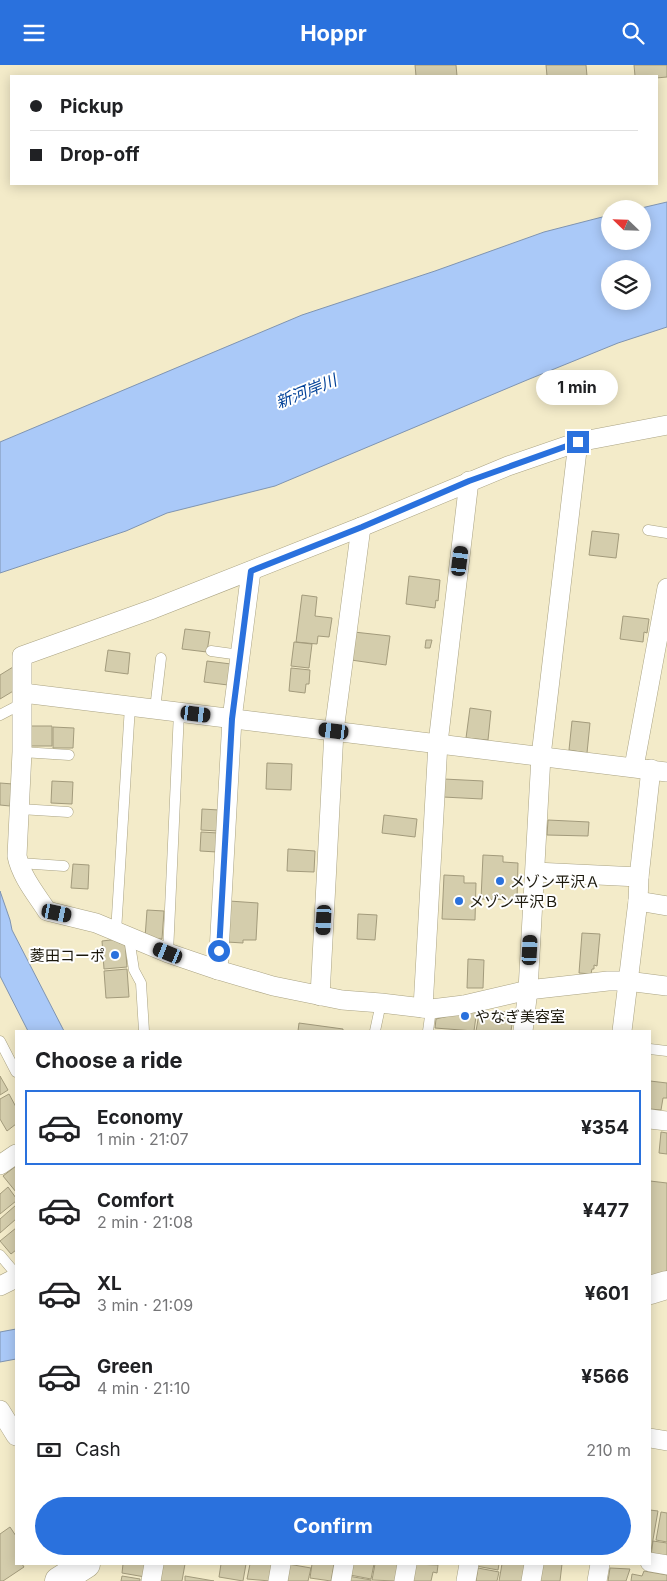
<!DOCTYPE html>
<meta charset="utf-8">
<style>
body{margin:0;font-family:Inter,"Noto Sans JP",sans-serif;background:#f2f2f2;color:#202124;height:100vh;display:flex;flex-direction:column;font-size:19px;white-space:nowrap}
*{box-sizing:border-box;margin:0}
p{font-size:16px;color:#757577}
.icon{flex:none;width:28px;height:28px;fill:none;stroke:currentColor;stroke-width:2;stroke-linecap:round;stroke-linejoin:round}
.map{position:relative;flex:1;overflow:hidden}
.sheet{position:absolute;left:15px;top:965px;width:636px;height:535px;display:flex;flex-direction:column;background:#fff;border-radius:0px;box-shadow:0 2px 12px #0003}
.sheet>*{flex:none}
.top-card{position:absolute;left:10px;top:10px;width:648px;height:110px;border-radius:0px;box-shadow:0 2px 12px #0003;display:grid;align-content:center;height:110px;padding:0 20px;background:#fff}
.needle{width:32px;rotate:293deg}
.tools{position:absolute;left:601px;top:135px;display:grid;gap:10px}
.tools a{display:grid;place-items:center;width:50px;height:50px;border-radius:50%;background:#fff;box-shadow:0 2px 12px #0003;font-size:25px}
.end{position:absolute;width:22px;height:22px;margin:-11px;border:6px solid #2a71dd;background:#fff;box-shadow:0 0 0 2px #fff}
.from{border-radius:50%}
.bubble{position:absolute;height:35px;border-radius:18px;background:#fff;box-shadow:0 2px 12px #0003;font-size:16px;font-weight:700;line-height:35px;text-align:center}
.car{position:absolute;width:15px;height:30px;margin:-15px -8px;border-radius:6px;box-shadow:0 0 4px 1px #0007;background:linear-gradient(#222 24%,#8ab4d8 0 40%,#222 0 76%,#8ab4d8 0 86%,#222 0)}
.top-card b{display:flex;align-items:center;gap:18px;height:48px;font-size:19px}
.top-card b+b{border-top:1px solid #e0e0e0}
.top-card i{width:12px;height:12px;background:#202124}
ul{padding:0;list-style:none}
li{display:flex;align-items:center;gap:15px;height:75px;margin:0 10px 8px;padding:0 10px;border:2px solid transparent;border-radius:0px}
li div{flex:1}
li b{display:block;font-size:19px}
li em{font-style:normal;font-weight:700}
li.selected{border-color:#2a71dd}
li>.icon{width:45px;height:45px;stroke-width:1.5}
h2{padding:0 20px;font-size:22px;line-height:60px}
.pay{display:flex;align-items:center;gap:12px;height:55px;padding:0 20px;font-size:19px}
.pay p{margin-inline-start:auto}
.cta{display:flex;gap:10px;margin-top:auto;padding:10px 20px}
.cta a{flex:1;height:58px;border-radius:30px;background:#2a71dd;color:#fff;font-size:20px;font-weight:700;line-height:58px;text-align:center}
header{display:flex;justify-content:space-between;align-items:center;height:65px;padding:0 20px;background:#2a71dd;color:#fff;font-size:22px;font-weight:700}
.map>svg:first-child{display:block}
.water{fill:#aac9f8;stroke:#7f94b1;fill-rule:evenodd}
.building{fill:#d4cdac;stroke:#a39b7c}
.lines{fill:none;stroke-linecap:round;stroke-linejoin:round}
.lane-casing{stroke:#aaa383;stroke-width:11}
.street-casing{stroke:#aaa383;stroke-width:20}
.secondary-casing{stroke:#aaa383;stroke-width:29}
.lane{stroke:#fff;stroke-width:10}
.street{stroke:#fff;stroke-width:19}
.secondary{stroke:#fff;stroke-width:28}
.route{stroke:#2a71dd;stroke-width:6}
.poi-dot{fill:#2a71dd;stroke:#fff;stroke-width:2}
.labels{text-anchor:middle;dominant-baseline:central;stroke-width:4;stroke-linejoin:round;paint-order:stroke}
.poi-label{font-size:15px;fill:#1b180c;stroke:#fff;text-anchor:start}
.water-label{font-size:16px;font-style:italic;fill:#024299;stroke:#fff}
</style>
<header><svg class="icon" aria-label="menu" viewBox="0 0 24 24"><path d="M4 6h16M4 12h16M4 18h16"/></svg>Hoppr<svg class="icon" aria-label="search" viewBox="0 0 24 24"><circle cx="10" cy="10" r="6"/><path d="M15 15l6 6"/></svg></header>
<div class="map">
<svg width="667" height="1516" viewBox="0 0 667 1516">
<rect width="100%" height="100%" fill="#f3ebc9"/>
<g class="water">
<path d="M667 137V262L618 278 527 315 275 421 167 448 126 466 0 508V377L302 250 435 206 544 167 610 150V176H642V144H637ZM610 204H642V236H610Z"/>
<polygon points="0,826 10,855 12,865 64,966 28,966 0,911"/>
<polygon points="16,1264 16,1294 0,1297 0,1267"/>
</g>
<g class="building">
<polygon points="415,0 456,0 457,11 416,11"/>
<polygon points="546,0 586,0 587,11 547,11"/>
<polygon points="634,0 667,0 667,12 656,13 656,11 635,11"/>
<polygon points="592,466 619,469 616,493 589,490"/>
<polygon points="409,511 440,515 438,536 436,535 435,543 406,539"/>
<polygon points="302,530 317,532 315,551 332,553 329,572 318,571 317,579 296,577"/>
<polygon points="623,551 649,554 647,568 644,567 643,577 620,574"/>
<polygon points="185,564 210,567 207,587 182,584"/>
<polygon points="354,567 390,571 386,600 351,595"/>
<polygon points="426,575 432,575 430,583 425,583"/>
<polygon points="294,577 312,579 309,603 291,601"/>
<polygon points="108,585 130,588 128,609 105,606"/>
<polygon points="207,596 231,599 228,620 204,617"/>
<polygon points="13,602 15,625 0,634 0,610"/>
<polygon points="291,603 310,605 309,619 306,619 305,628 289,626"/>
<polygon points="470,643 491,646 488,675 466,673"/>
<polygon points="572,656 590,658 587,688 569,685"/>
<polygon points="31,661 52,661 52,681 30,681"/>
<polygon points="53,662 74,663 73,683 53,683"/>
<polygon points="267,698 292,699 291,725 266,724"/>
<polygon points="444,714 483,716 482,734 443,732"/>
<polygon points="52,716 73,717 72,739 51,738"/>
<polygon points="0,718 13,719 10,741 0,740"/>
<polygon points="202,744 219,745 218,766 201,765"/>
<polygon points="384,750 417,754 415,772 382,768"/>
<polygon points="548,755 589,757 588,771 547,770"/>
<polygon points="201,767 218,768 217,787 200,786"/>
<polygon points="288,784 315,786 314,807 287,806"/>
<polygon points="483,790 503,791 503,797 518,798 517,835 481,834"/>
<polygon points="73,799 89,800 88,824 71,823"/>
<polygon points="444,810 464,811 464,818 476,818 475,855 442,854"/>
<polygon points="229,836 258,838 256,875 243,875 243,878 227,877"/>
<polygon points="147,845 164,846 162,874 145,873"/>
<polygon points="358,849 377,850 375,875 357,874"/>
<polygon points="582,868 600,869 597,901 594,900 594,904 592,904 591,909 579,908"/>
<polygon points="119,874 119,878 125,878 127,902 104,904 102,876"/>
<polygon points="468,894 484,895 483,923 467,923"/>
<polygon points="127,904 129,932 106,933 104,906"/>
<polygon points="477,944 474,966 435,963 436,954"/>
<polygon points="514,946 511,966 476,966 479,949"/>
<polygon points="299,958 343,964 343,966 298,966"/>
<polygon points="0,1011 8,1025 0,1030"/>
<polygon points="650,1016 667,1018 667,1033 663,1033 661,1045 650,1044"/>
<polygon points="9,1029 16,1042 16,1059 7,1066 0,1054 0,1034"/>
<polygon points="661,1067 667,1068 667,1089 659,1088"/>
<polygon points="16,1101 16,1127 3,1111"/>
<polygon points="650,1116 667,1118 667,1206 650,1211"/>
<polygon points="8,1122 16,1133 16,1136 0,1149 0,1129"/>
<polygon points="16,1140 16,1154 0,1168 0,1154"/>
<polygon points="16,1163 16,1185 11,1189 0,1176"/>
<polygon points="650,1445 658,1446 651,1486 650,1486"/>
<polygon points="661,1447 667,1448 667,1477 656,1475"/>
<polygon points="10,1462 16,1471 16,1499 22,1499 24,1502 3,1516 0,1516 0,1469"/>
<polygon points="653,1476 667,1478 667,1494 651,1491"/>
<polygon points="123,1499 147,1499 145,1512 122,1508"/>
<polygon points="161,1499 185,1499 182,1516 160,1516"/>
<polygon points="221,1499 246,1499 243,1516 219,1512"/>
<polygon points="250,1499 273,1499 270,1516 247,1514"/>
<polygon points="288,1499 311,1503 308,1516 285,1516"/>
<polygon points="312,1499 334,1499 331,1516 310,1513"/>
<polygon points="352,1499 374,1499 371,1514 350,1510"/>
<polygon points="375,1499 399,1499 396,1516 372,1515"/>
<polygon points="414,1499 438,1500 437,1508 433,1507 431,1516 411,1516"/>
<polygon points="477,1499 499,1499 498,1505 476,1501"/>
<polygon points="502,1499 525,1499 522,1516 499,1516"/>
<polygon points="540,1499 562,1499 560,1516 538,1516"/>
<polygon points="478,1503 499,1507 497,1516 476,1516"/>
<polygon points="610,1503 630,1504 626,1516 608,1516"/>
<polygon points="644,1506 667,1510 667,1516 631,1516 632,1509 642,1511"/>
<polygon points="122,1511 140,1514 140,1516 121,1516"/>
<polygon points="185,1511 214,1516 185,1516"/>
<polygon points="348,1511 371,1515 371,1516 347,1516"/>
</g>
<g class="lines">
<g class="lane-casing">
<g id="lane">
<polyline points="648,465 667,468"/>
<polyline points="211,586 240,590"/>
<polyline points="155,644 161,593"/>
<polyline points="0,650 23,638"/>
<polyline points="22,687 69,690"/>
<polyline points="20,744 68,747"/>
<polyline points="19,798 64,801"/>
<polyline points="116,867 130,641"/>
<polyline points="129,873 134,905 141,918 144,966"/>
<polyline points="168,888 179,647"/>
<polyline points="375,966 381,938"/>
<polyline points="428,966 431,944"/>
<polyline points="0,976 16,1007"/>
<polyline points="650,984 667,986"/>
<polyline points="0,1190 16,1209"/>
</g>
</g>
<g class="street-casing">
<g id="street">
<path d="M667 360 578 377 508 401 366 460 153 544 22 591V687L17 791C21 811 36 829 47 846L96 858 168 888 218 905 273 921 342 935 381 938 431 944 464 940 528 925 608 916H627L667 921"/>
<polyline points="23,628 667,707"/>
<polyline points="634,702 667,523"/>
<polyline points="535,807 639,812"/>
<polyline points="638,836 667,841"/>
<polyline points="218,905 232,654 251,506"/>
<polyline points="320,931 334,666 361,462"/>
<polyline points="423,943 438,678 469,416"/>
<polyline points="523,966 528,925 541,691 578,377"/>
<polyline points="622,966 638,836 639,812 651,704"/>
<polyline points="650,1054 667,1056"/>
<polyline points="0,1100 16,1089"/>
<polyline points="0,1221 16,1213"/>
<polyline points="0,1345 16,1371"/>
<polyline points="650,1373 667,1376"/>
<polyline points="650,1497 667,1500"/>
<polyline points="151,1516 154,1499"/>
<polyline points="278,1516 281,1499"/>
<polyline points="341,1516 344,1499"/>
<polyline points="404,1516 407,1499"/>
<polyline points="466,1516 469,1499"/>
<polyline points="531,1516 534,1499"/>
<polyline points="597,1516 600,1499"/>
</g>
</g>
<g class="secondary-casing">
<g id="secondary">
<polyline points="650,1225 667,1220"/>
<polyline points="59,1516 86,1499"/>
</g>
</g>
<use href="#lane" class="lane"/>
<use href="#street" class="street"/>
<use href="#secondary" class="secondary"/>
</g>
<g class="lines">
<polyline class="route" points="219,886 232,654 251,506 362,462 469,416 578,377"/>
</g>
<g class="poi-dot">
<circle cx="500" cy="816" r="5"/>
<circle cx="459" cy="836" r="5"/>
<circle cx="115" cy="890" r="5"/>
<circle cx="465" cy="951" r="5"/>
</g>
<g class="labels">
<g class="poi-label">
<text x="510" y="816">メゾン平沢Ａ</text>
<text x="469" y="836">メゾン平沢Ｂ</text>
<text x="105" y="890" text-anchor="end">菱田コーポ</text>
<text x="475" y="951">やなぎ美容室</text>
</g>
<g class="water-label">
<text transform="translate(306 326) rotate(-22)">新河岸川</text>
</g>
</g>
</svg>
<div class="tools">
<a><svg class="needle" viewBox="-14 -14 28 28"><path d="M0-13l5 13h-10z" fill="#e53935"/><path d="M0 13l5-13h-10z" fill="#757577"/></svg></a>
<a><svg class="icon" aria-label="layers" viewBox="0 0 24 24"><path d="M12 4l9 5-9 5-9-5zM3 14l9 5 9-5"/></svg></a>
</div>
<i class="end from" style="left:219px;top:886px"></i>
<i class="end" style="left:578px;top:377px"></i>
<div class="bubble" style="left:536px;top:305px;width:82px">1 min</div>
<i class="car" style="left:460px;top:496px;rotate:7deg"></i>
<i class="car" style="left:196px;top:649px;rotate:97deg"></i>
<i class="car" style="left:334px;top:666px;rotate:277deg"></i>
<i class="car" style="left:57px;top:848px;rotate:102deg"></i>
<i class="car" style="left:324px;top:855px;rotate:183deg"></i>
<i class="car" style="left:530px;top:885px;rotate:3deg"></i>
<i class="car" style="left:168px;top:888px;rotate:292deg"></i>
<div class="top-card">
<b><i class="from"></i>Pickup</b>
<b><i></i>Drop-off</b>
</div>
<section class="sheet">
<h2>Choose a ride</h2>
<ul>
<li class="selected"><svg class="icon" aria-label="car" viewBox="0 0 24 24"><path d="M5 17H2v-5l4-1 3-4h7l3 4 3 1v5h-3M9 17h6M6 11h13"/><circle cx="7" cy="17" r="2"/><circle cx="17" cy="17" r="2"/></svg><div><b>Economy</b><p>1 min · 21:07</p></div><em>¥354</em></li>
<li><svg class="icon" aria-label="car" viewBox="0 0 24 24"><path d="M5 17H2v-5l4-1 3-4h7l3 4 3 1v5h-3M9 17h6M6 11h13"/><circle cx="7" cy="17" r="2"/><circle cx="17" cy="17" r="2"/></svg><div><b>Comfort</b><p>2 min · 21:08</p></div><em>¥477</em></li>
<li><svg class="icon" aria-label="car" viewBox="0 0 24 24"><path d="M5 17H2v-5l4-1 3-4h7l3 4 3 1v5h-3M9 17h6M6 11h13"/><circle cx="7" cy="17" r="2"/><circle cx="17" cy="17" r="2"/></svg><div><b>XL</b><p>3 min · 21:09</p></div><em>¥601</em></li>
<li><svg class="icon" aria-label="car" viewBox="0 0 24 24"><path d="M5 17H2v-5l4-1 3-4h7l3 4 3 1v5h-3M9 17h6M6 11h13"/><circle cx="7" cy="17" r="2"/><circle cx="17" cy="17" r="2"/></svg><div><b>Green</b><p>4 min · 21:10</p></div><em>¥566</em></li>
</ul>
<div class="pay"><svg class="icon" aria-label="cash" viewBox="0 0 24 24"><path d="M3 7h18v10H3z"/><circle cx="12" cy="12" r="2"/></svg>Cash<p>210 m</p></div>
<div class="cta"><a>Confirm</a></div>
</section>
</div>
